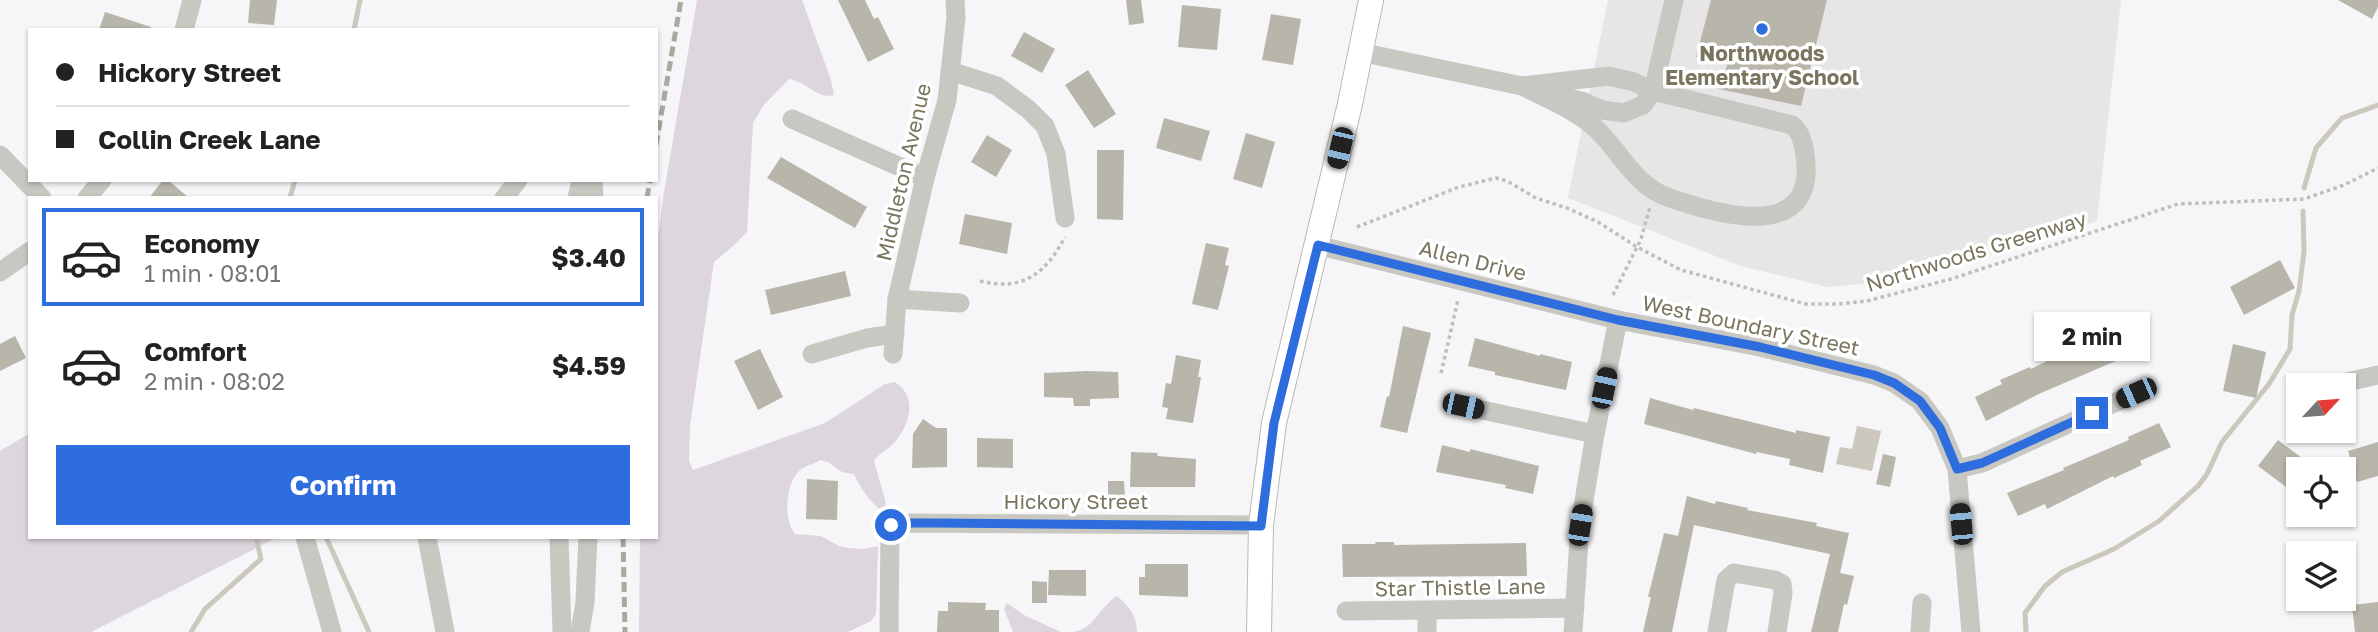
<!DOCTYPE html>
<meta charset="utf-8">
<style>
body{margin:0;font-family:"Golos Text",sans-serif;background:#f2f2f2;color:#222;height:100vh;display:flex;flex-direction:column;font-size:26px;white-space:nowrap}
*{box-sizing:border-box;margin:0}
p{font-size:23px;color:#767676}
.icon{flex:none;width:38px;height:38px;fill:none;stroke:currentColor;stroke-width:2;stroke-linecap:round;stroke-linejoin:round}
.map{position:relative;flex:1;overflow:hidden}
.drawer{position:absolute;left:28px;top:196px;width:630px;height:343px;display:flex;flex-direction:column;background:#fff;border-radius:0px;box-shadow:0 2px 5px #0004}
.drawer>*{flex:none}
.banner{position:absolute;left:28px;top:28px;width:630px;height:154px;border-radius:0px;box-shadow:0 2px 5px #0004;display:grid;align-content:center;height:154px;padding:0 28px;background:#fff}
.needle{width:46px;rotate:64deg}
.buttons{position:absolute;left:2286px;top:373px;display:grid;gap:14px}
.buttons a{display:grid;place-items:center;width:70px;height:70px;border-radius:0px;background:#fff;box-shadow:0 2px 5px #0004;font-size:35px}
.end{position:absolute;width:32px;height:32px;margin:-16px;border:9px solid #2e6dde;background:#fff;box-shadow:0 0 0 4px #fff}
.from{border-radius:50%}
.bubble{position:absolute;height:49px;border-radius:0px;background:#fff;box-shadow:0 2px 5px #0004;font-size:23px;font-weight:700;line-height:49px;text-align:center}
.car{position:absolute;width:21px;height:42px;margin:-21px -10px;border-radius:9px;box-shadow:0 0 5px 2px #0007;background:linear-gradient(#222 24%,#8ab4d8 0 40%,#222 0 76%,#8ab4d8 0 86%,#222 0)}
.banner b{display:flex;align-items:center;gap:24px;height:66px;font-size:26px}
.banner b+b{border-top:2px solid #e0e0e0}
.banner i{width:18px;height:18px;background:#222}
ul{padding:12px 0 0;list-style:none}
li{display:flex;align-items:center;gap:21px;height:98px;margin:0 14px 10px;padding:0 14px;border:4px solid transparent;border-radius:0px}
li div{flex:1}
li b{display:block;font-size:26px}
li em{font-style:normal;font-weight:700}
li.selected{border-color:#2e6dde}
li>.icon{width:63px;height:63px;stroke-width:1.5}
.button{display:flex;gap:14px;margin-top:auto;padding:14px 28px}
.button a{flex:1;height:80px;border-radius:0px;background:#2e6dde;color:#fff;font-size:28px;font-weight:700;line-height:80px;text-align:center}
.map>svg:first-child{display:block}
.built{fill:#e7e5e5}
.green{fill:#ded6de}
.water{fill:#ccc8be}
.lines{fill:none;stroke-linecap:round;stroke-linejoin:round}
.stream{stroke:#ccc8be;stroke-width:5}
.building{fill:#b8b5aa}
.major-casing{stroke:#bbb9b2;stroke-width:26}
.path{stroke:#bfbeb9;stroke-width:3.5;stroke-dasharray:3.5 3.5;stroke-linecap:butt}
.minor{stroke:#c8c7c1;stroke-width:19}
.major{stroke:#fff;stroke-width:24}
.rail{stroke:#aba99e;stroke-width:5;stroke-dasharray:10 5;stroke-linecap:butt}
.route{stroke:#2e6dde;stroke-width:9}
.poi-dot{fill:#2e6dde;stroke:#fff;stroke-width:2.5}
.labels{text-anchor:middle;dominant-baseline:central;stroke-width:7;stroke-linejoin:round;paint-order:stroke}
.poi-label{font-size:21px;font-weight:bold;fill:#79755e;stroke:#fff}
.street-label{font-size:21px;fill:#79755e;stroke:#fff}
</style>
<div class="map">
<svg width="2378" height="632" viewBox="0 0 2378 632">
<rect width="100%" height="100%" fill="#f6f5f7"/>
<polygon class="built" points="1608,0 2121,0 2097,221 1914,279 1828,287 1741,266 1568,198"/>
<g class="green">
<path d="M697 0H802L831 80 834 95C818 100 808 82 789 79L763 106 753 123 747 232 732 247 714 262 690 426 689 461 693 470 825 423 885 384 895 382C918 397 910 424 895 442 888 450 880 452 874 461L885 499 886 508 882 511C869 501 861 489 854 474L842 472 828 462 820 460C814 465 806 465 800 470 785 484 783 519 795 534L821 536 839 546 847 548 864 549 878 546 876 614 871 621 848 632H639L640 537H656V253L664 192Z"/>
<polygon points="30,433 30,537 278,537 91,632 0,632 0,451"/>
<path d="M1117 596C1129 606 1137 616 1137 632H1073C1096 628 1098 608 1117 596Z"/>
<polygon points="1007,603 1024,615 1061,632 1013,632 1004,609"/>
</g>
<polygon class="water" points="1857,426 1881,431 1872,471 1836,464 1840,447 1852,449"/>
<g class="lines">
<g class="stream">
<polyline points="354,30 360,0"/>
<polyline points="2304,188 2316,148 2342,118 2378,105"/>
<polyline points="290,198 295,180"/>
<polyline points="326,537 369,632"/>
<polyline points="191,632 205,609 261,559 256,537"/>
<polyline points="2026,632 2025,613 2045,586 2062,572 2114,549 2159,521 2198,486 2207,474 2222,442 2269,384 2290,349 2292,315 2299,291 2304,251 2303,211"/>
</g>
</g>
<g class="building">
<polygon points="250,0 277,0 274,25 248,23"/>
<polygon points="838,0 865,0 874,19 878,17 894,49 868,62"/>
<polygon points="1126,0 1141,0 1144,23 1129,25"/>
<polygon points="1711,0 1827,0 1801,106 1719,89 1728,63 1696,57"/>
<polygon points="2338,0 2378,0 2378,7 2372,19"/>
<polygon points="1182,5 1221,9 1217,50 1178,47"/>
<polygon points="105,12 151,27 151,30 99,30"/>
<polygon points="1271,14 1301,19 1293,65 1262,60"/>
<polygon points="1024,32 1055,49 1042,73 1011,56"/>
<polygon points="1088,70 1116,114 1094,128 1065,85"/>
<polygon points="1164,118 1210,131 1201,161 1156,148"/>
<polygon points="1246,133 1275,142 1262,188 1233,179"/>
<polygon points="987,135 1012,150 996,177 971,162"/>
<polygon points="1097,150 1124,150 1123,220 1097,219"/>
<polygon points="781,157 867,207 855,228 767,178"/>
<polygon points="163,180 168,180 189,198 149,198"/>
<polygon points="965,214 1012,223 1007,254 959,244"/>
<polygon points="1206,243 1229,248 1225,265 1229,266 1218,310 1192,304"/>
<polygon points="2280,260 2295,288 2244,315 2230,287"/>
<polygon points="845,271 851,296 771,315 765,290"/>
<polygon points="1403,326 1431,333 1407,433 1380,427 1387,396 1389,397"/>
<polygon points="2128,326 2139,351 2041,393 1986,421 1975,397 2002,384 2000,380 2030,367 2031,369 2095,337 2097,341"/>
<polygon points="15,336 26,358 0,371 0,344"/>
<polygon points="1475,338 1540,356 1540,354 1572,362 1566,390 1495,375 1495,372 1468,366"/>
<polygon points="2233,344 2266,352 2256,398 2223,391"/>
<polygon points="760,349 783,397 758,410 734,361"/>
<polygon points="1176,355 1201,360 1198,377 1201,377 1193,423 1166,419 1168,408 1162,407 1166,383 1171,384"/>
<polygon points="1087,371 1118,372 1119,398 1090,399 1090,406 1074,406 1073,398 1044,397 1044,373"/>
<polygon points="1650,398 1693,410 1694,408 1796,433 1796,430 1830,437 1823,473 1789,465 1790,459 1757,452 1756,454 1644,424"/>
<polygon points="923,419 936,428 947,428 947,467 912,468 913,434"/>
<polygon points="2159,423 2171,447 2140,461 2142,465 2114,478 2113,476 2047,509 2045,504 2018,516 2007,493 2064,470 2063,468 2129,440 2128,437"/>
<polygon points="977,438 1013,439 1013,468 977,467"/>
<polygon points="2278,440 2317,469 2298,469 2298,496 2258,466"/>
<polygon points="2378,442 2378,476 2357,482 2348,451"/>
<polygon points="1442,445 1470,452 1470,449 1539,466 1533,494 1505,488 1506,485 1436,472"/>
<polygon points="1131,452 1158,453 1157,456 1196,459 1195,487 1130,487"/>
<polygon points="1883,454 1896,457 1890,487 1876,484"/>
<polygon points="807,479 838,481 837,520 806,519"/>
<polygon points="1108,481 1124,481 1125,499 1108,499"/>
<polygon points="1687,496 1715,504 1716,501 1748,508 1747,510 1817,523 1816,526 1849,533 1840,573 1854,576 1847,605 1844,604 1838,632 1811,632 1830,554 1694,525 1672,632 1643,632 1651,597 1648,597 1664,533 1678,536"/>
<polygon points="1376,542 1394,542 1394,545 1526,543 1527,576 1343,577 1342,544 1375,544"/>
<polygon points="1145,564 1188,564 1188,597 1139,595 1139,577 1145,577"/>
<polygon points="1049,570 1086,570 1086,596 1048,595"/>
<polygon points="1032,581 1047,582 1047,603 1032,603"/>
<polygon points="948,602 986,603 985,610 999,610 999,632 937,632 938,611 948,611"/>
<polygon points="2378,602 2378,632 2355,632 2352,605"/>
</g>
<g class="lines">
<g class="major-casing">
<polyline id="major" points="1259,632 1261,525 1274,423 1350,104 1371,0"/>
</g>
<g class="path">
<polyline points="1357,227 1459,187 1496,178 1507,181 1536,198 1567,208 1598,222 1637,247 1681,270 1806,304 1838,304 1867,301 1951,279 2178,204 2304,199 2344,185 2378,168"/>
<path d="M980 281C1023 292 1046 273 1065 237"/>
<polyline points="1613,295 1641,239 1650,207"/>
<polyline points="1441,373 1458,300"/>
</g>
<g class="minor">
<polyline points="184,30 192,0"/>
<polyline points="1360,52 1522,86 1584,102 1602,110 1624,113 1643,105 1653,91 1674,0"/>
<polyline points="950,71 997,86 1028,109 1045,126 1056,154 1065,218"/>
<path d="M1609 76 1634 82 1653 91 1792 125C1803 133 1805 151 1806 164 1811 243 1713 213 1670 198 1633 186 1620 149 1593 126 1573 109 1546 98 1522 86Z"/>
<polyline points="792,119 925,178"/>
<polyline points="0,155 42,198"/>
<polyline points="593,180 594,198"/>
<polyline points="87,198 102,180"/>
<polyline points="504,198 518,180"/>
<polyline points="577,198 581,180"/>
<polyline points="1317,245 1618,320 1760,347 1874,375 1894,383 1920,401 1940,428 1957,469 1971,632"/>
<polyline points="0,272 30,251"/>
<polyline points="897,299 960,303"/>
<polyline points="812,354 867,338 895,334"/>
<polyline points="893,354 897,299 925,178 947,100 956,18 955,0"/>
<polyline points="2333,385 2378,375"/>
<polyline points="1463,406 1595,434"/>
<polyline points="1957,469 1982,463 2136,393"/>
<polyline points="305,537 332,632"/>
<polyline points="427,537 445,632"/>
<polyline points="559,537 562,632"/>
<polyline points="1346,611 1575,608"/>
<polyline points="1427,611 1427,632"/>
<polyline points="580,632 585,602 588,537"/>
<polyline points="889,632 890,528 894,523 1261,525"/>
<polyline points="1573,632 1580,525 1595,434 1618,320"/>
<polyline points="1717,632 1726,580 1734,573 1775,580 1782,584 1783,593 1777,632"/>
<polyline points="1920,632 1922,603"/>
</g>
<use href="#major" class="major"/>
<g class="rail">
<polyline points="656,145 681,0"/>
<polyline points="647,198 650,180"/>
<polyline points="623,537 625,632"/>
</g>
</g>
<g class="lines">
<polyline class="route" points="891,525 894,523 938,523 1261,526 1274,423 1318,245 1618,320 1760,347 1874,375 1894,383 1920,401 1940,428 1957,469 1982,463 2092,413"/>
</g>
<circle class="poi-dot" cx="1762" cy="29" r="7"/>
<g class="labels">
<g class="poi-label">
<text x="1762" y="53">Northwoods<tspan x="1762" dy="24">Elementary School</tspan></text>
</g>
<g class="street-label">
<text transform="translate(903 172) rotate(-77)">Middleton Avenue</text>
<text transform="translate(1976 251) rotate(-17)">Northwoods Greenway</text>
<text transform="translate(1473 260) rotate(14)">Allen Drive</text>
<text transform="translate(1751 325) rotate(12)">West Boundary Street</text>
<text x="1076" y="501">Hickory Street</text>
<text transform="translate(1460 587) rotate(-1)">Star Thistle Lane</text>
</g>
</g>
</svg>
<div class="buttons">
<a><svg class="needle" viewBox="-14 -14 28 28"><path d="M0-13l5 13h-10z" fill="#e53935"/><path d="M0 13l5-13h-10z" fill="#767676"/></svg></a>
<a><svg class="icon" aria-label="locate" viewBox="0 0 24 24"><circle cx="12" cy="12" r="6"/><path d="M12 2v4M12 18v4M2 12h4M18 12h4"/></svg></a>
<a><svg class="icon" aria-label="layers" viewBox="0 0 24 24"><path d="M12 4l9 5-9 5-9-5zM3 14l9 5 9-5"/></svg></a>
</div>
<i class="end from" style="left:891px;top:525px"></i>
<i class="end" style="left:2092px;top:413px"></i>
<div class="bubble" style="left:2034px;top:312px;width:116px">2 min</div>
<i class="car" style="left:1340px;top:148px;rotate:193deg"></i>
<i class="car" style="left:1604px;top:388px;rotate:12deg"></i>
<i class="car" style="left:2136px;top:393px;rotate:246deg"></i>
<i class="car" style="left:1463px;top:406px;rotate:102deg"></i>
<i class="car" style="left:1961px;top:524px;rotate:355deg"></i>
<i class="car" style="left:1580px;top:525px;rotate:9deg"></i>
<div class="banner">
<b><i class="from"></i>Hickory Street</b>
<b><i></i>Collin Creek Lane</b>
</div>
<section class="drawer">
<ul>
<li class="selected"><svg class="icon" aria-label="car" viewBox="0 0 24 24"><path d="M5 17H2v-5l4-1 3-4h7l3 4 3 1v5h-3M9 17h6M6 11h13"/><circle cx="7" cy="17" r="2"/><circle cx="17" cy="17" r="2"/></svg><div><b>Economy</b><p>1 min · 08:01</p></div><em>$3.40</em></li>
<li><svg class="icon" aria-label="car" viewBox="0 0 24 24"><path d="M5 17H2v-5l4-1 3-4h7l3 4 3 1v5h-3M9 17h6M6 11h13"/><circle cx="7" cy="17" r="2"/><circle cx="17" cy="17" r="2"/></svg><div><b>Comfort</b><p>2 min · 08:02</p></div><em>$4.59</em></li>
</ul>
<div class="button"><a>Confirm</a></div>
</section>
</div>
